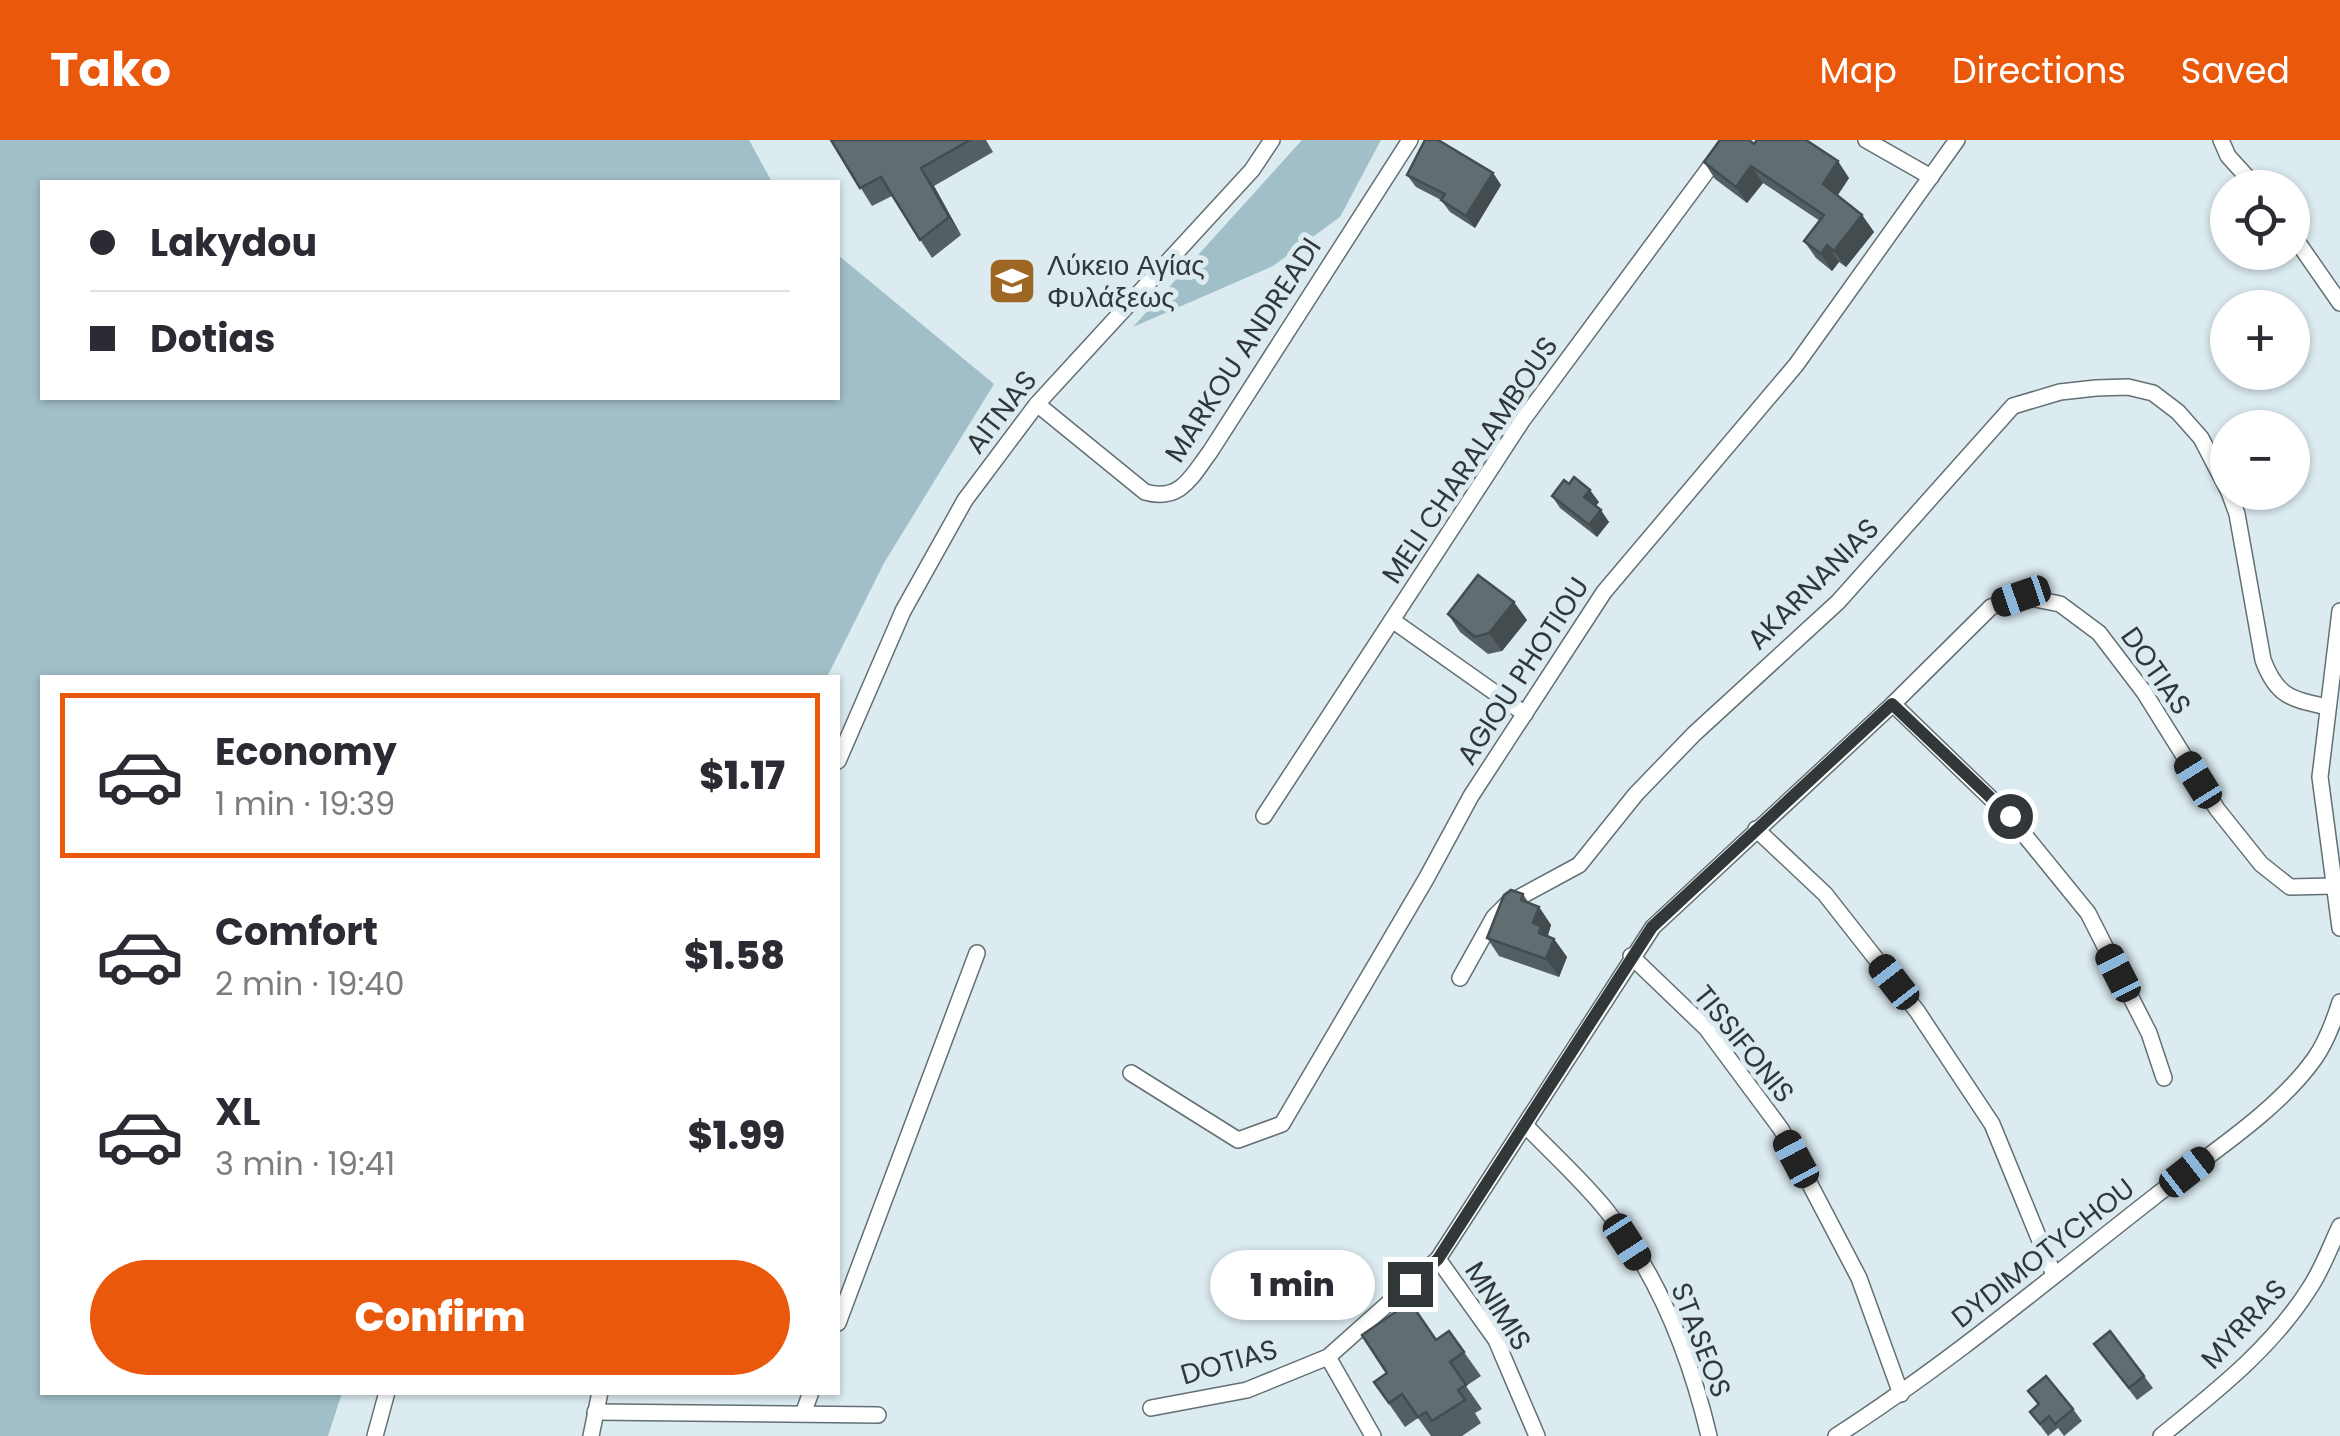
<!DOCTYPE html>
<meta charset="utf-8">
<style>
body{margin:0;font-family:Poppins,sans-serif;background:#f7f7f7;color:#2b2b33;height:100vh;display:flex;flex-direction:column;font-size:38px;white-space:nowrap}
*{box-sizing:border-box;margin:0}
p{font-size:32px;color:#7c7c81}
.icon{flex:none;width:55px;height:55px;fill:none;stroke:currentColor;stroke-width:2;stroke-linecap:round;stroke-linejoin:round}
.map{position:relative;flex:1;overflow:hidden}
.drawer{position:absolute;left:40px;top:535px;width:800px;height:720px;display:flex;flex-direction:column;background:#fff;border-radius:0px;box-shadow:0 2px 8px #0004}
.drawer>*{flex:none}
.top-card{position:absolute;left:40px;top:40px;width:800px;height:220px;border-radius:0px;box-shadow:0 2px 8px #0004;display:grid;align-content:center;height:220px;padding:0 50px;background:#fff}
.buttons{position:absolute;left:2210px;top:30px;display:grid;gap:20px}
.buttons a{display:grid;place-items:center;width:100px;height:100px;border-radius:50%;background:#fff;box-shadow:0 2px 8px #0004;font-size:50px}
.end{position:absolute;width:45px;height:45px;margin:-22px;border:12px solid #32383a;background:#fff;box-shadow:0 0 0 5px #fff}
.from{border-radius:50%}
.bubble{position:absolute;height:70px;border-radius:35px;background:#fff;box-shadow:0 2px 8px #0004;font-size:32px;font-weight:800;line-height:70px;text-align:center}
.car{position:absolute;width:30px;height:60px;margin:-30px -15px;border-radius:12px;box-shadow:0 0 8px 2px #0007;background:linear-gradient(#222 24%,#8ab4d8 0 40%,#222 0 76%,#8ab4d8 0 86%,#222 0)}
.top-card b{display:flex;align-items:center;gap:35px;height:95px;font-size:38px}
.top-card b+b{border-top:2px solid #e1e1e2}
.top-card i{width:25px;height:25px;background:#2b2b33}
ul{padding:18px 0 0;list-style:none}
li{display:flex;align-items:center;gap:30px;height:165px;margin:0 20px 15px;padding:0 30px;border:5px solid transparent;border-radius:0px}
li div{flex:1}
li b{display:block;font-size:38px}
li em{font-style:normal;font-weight:800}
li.active{border-color:#ea580c}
li>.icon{width:90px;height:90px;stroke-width:1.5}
.primary-button{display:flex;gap:20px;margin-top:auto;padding:20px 50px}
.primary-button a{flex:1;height:115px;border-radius:60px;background:#ea580c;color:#fff;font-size:40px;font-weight:800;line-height:115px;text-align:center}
header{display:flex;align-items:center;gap:60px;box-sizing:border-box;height:140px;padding:0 50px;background:#ea580c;color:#fff}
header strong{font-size:48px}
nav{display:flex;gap:55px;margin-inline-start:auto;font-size:35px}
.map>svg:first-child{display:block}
.green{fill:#a1bfc8}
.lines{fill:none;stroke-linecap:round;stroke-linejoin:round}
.minor-casing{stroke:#627074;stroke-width:18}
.minor{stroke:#fff;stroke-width:15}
.wall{fill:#535f62}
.shaded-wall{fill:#434d50}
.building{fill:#606e72;stroke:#434d50;stroke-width:2.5}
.route{stroke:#32383a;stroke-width:12}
.labels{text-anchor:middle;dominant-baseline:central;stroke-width:10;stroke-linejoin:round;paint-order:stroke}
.poi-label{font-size:28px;fill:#32383a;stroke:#dbebf0;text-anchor:start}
.street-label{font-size:28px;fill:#32383a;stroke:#dbebf0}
</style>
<header>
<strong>Tako</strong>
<nav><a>Map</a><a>Directions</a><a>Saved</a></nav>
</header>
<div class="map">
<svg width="2340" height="1296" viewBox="0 0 2340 1296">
<rect width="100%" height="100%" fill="#dbebf0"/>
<g class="green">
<polygon points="0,0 749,0 772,42 42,42 42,258 838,258 838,115 994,244 884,423 827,537 42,538 42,1252 342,1253 328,1296 0,1296"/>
<polygon points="1302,0 1381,0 1340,77 1273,126 1133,187"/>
</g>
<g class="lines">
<g class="minor-casing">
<g id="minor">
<polyline points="1866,0 1931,37"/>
<polyline points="2221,0 2228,16 2257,48"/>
<polyline points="2292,94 2340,163"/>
<path d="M1037 264 1145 352C1181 362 1191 337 1210 312L1410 0"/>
<path d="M2229 352 2237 374 2263 520C2277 557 2291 559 2327 567"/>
<polyline points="2340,471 2320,637 2340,788"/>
<polyline points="1392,480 1525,574"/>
<polyline points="1893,564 2009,676 2088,773 2149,893 2164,938"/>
<polyline points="838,621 903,471 965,360 1037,264 1252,30 1272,0"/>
<polyline points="1264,676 1522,281 1730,0"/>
<polyline points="1756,689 1825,754 1917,871 1992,984 2054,1135"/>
<polyline points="1631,816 1706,888 1781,989 1859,1138 1901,1254"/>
<polyline points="1460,838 1494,777 1507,764 1579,725 1636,654 1694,594 1838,462 2013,266 2060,252 2096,248 2128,247 2153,253 2178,272 2201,298 2228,350"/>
<polyline points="1131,933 1238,1000 1282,984 1426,739 1471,656 1604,452 1796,225 1957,0"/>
<path d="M1526 986C1553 1014 1583 1041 1607 1071 1659 1136 1690 1216 1709 1296"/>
<polyline points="1438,1119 1496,1200 1537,1296"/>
<polyline points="838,1183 977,813"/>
<polyline points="1328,1217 1373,1296"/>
<polyline points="1151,1268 1247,1250 1328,1217 1438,1119 1653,787 1893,564 1991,467 2021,456 2060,464 2099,493 2144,552 2217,669 2261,724 2290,747 2332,746"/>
<polyline points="804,1271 811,1252"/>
<polyline points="595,1272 878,1275"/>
<polyline points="375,1296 387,1252"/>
<polyline points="591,1296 600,1252"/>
<path d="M1836 1296C1948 1224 2049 1139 2154 1057 2206 1016 2277 972 2315 918 2327 901 2334 881 2340 862"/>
<path d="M2161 1296C2215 1252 2271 1209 2309 1149 2322 1130 2330 1107 2340 1086"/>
</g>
</g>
<use href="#minor" class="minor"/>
</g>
<g class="wall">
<polygon points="831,0 986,0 993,12 934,46 961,95 932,118 892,56 872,66"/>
<polygon points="1754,4 1849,38 1837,56 1862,75 1874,92 1846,127 1839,122 1832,131 1816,118 1804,101 1820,81 1763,43 1747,63 1715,39 1704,22"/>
<polygon points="1493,33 1501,45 1475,88 1450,72 1441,60 1416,47 1407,35"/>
<polygon points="1552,356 1599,362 1596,366 1609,382 1597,397 1560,368"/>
<polygon points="1448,474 1527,480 1502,511 1488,514 1460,492"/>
<polygon points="1523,754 1529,763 1539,767 1551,785 1548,795 1554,799 1567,817 1559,837 1499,816 1487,798"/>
<polygon points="1449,1191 1481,1236 1466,1246 1482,1269 1475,1273 1481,1283 1462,1296 1431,1296 1418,1278 1405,1287 1374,1242"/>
<polygon points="2094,1204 2144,1236 2153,1248 2137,1260"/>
<polygon points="2028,1251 2073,1269 2082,1281 2064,1296 2058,1288 2048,1296 2030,1272 2038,1265"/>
</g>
<g class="shaded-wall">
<polygon points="1838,21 1849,38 1834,61 1823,44"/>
<polygon points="1751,26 1763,43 1747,63 1736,47"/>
<polygon points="921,28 934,46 961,95 949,77"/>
<polygon points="1493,33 1501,45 1475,88 1466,76"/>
<polygon points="1862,75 1874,92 1846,127 1834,111"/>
<polygon points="1827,105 1839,122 1832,131 1821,114"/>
<polygon points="1590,350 1599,362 1593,369 1584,357"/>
<polygon points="1601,370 1609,382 1597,397 1589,385"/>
<polygon points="1514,462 1527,480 1502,511 1489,493"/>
<polygon points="1539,767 1551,785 1548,795 1553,803 1554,799 1567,817 1559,837 1546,819 1533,783"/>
</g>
<g class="building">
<polygon points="831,0 970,0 921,28 949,77 920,100 881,37 860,48"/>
<polygon points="1425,0 1438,0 1493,33 1466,76 1441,60 1445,54 1407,35"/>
<polygon points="1720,0 1749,0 1754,4 1757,0 1806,0 1838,21 1823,44 1862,75 1834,111 1827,105 1821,114 1804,101 1824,75 1751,26 1736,47 1704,22"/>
<polygon points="1574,337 1590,350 1584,357 1601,370 1589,385 1552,356 1564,340 1569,344"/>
<polygon points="1478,435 1514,462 1489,493 1475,497 1448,474"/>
<polygon points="1511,750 1523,754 1521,760 1539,767 1533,783 1541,786 1539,793 1554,799 1546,819 1487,798 1504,755"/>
<polygon points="1410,1162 1436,1200 1449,1191 1464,1212 1450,1222 1466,1245 1458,1250 1465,1260 1432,1281 1426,1272 1418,1277 1402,1254 1389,1263 1374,1242 1387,1233 1362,1195"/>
<polygon points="2110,1191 2144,1236 2129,1248 2094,1204"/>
<polygon points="2046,1236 2073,1269 2055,1284 2049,1276 2040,1284 2030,1272 2039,1264 2028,1251"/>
</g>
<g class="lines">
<polyline class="route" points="1410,1144 1438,1119 1652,787 1892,564 2010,676"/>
</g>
<defs>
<g id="school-square" transform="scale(2.5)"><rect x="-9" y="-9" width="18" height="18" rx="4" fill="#9f6724" stroke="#dbebf0"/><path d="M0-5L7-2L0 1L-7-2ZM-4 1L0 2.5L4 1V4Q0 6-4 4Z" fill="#fff"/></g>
</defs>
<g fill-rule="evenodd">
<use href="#school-square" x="1012" y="141"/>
</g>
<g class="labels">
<g class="poi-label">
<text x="1047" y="125">Λύκειο Αγίας<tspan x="1047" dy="32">Φυλάξεως</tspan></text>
</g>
<g class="street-label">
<text transform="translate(1243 210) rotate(-57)">MARKOU ANDREADI</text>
<text transform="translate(1001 272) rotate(-52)">AITNAS</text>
<text transform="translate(1470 320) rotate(-56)">MELI CHARALAMBOUS</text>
<text transform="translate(1813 444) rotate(-45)">AKARNANIAS</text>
<text transform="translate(1523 531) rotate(-57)">AGIOU PHOTIOU</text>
<text transform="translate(2156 531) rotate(55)">DOTIAS</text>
<text transform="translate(1744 904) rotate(51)">TISSIFONIS</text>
<text transform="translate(2043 1113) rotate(-38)">DYDIMOTYCHOU</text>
<text transform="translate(1498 1166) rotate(58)">MNIMIS</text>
<text transform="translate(2244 1184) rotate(-47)">MYRRAS</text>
<text transform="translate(1701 1200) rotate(69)">STASEOS</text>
<text transform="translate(1229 1222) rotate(-16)">DOTIAS</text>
</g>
</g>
</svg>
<div class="buttons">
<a><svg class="icon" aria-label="locate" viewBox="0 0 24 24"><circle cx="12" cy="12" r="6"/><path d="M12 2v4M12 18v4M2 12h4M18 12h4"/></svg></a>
<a>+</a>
<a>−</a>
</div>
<i class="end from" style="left:2010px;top:676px"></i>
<i class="end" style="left:1410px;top:1144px"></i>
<div class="bubble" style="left:1210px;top:1110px;width:165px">1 min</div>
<i class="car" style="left:2021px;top:456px;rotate:251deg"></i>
<i class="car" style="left:2198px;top:640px;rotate:328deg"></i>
<i class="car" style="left:2118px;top:833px;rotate:333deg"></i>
<i class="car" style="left:1894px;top:842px;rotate:322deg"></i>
<i class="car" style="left:1796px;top:1019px;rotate:332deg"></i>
<i class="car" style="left:2187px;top:1032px;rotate:52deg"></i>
<i class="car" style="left:1627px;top:1102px;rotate:147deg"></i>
<div class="top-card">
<b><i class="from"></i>Lakydou</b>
<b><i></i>Dotias</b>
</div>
<section class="drawer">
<ul>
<li class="active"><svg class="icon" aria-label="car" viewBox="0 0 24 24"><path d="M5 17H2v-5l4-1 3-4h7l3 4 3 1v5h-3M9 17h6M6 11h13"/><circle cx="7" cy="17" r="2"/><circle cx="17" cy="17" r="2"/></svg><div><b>Economy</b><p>1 min · 19:39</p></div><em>$1.17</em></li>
<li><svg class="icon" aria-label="car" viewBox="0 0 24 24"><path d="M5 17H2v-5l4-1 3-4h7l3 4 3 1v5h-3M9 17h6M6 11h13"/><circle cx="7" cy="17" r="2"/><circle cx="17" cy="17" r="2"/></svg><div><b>Comfort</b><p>2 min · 19:40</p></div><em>$1.58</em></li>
<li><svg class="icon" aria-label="car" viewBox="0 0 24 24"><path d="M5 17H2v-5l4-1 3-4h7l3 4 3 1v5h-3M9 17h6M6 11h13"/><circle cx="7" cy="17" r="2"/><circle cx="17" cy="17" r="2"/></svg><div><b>XL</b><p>3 min · 19:41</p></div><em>$1.99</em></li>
</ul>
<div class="primary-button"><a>Confirm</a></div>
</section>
</div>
